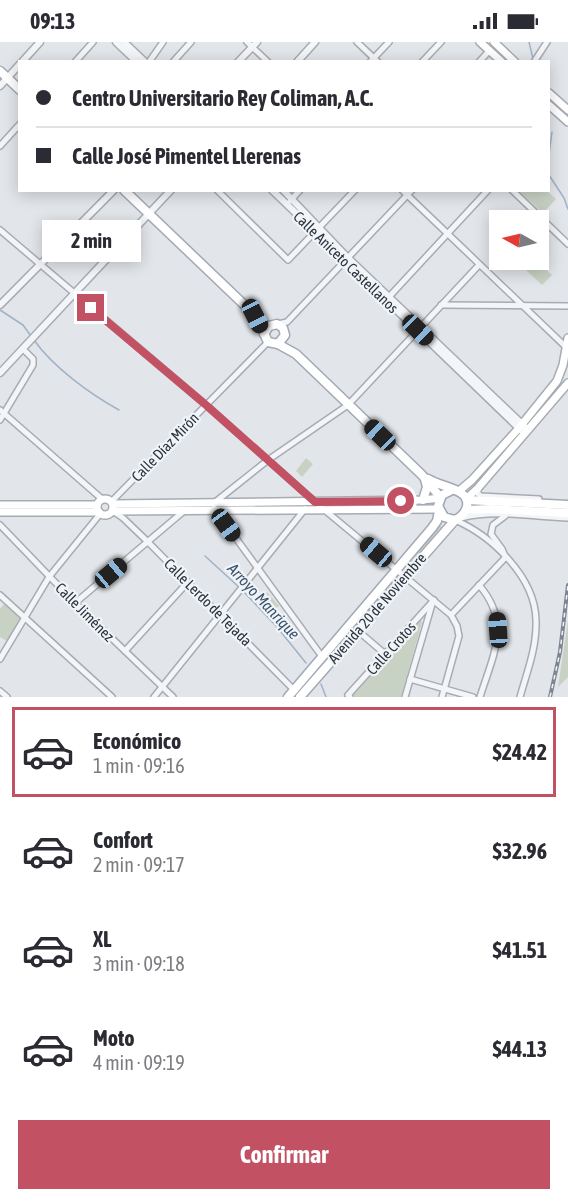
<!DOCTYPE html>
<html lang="es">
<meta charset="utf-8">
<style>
body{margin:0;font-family:"Asap Condensed",sans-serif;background:#f2f2f3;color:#2b2b33;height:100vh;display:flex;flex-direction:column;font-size:22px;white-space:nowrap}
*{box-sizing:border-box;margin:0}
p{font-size:20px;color:#7c7c81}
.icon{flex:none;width:33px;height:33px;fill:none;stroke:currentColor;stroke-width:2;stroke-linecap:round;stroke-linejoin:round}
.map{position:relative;height:655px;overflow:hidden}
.drawer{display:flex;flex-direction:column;background:#fff;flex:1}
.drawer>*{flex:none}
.hud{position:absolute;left:18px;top:18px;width:532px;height:132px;border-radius:0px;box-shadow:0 3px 15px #0003;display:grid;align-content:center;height:132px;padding:0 18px;background:#fff}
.needle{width:39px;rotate:278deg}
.buttons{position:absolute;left:489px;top:168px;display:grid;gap:12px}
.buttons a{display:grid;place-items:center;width:60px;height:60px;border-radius:0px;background:#fff;box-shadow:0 3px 15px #0003;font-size:30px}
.end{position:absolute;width:27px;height:27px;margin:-14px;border:8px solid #c35164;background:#fff;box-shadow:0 0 0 3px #fff}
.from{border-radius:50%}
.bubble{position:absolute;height:42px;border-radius:0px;background:#fff;box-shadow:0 3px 15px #0003;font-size:20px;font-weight:700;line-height:42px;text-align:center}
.car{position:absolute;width:18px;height:36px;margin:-18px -9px;border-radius:8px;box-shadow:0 0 4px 2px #0007;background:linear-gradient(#222 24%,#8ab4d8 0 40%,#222 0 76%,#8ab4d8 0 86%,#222 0)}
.hud b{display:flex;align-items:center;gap:21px;height:57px;font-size:22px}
.hud b+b{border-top:2px solid #e1e1e2}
.hud i{width:15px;height:15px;background:#2b2b33}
ul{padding:10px 0 0;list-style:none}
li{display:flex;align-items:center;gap:18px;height:90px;margin:0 12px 9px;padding:0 6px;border:3px solid transparent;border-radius:0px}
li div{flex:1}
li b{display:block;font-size:22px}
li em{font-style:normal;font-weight:700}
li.current{border-color:#c35164}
li>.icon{width:54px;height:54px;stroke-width:1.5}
.cta{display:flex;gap:12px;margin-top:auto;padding:12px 18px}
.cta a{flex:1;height:69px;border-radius:0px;background:#c35164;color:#fff;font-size:24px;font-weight:700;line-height:69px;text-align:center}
.status{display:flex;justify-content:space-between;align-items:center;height:42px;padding:0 30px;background:#fff;direction:ltr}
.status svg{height:16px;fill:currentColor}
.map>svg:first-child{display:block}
.green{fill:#c8d2c4}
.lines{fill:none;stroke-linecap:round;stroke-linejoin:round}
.stream{stroke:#a0b3c6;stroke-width:1.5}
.minor-casing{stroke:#a7acb3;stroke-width:8}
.tertiary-casing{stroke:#a7acb3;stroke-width:9}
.secondary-casing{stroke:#a7acb3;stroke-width:10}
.primary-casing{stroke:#a2a9b4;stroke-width:11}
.minor{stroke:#f4f5f8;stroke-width:5}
.tertiary{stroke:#f4f5f8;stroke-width:6}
.secondary{stroke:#fff;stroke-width:7}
.primary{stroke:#fff;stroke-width:8}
.rail-casing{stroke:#7c8591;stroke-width:4}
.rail{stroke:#f1f4f7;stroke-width:1.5;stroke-dasharray:4.5;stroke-linecap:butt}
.route{stroke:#c35164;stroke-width:8}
.labels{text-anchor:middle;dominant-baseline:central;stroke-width:4.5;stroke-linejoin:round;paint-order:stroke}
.street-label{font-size:15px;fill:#2b3340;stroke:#f1f4f7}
.water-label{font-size:16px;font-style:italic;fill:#395270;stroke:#f1f4f7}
</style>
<div class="status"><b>09:13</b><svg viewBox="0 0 49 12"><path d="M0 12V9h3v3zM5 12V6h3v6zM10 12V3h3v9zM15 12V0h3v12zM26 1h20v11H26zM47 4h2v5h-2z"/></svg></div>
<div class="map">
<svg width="568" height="655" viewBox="0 0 568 655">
<rect width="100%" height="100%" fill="#e2e5e9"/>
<g class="green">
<polygon points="519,149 547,149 556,157 543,171"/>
<polygon points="536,218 552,233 542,243 526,228"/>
<polygon points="306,416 313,422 302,435 296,429"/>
<polygon points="438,482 442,485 408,525 404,523"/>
<polygon points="267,550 279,564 270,571 259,557"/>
<polygon points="5,561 19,574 20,577 7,599 0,595 0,567"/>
<polygon points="420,578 422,580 401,655 355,655 352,653"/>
<polygon points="568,578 568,635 558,645"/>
</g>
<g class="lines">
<g class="stream">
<polyline points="529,0 533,17"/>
<polyline points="549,112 552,90"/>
<polyline points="549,133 564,156 568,167"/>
<polyline points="0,268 23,283 31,294"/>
<path d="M34 298C53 325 90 352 119 368"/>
<polyline points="205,514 240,546"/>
<polyline points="243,549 277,585 306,621"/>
<polyline points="321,642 326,655"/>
</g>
<g class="minor-casing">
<g id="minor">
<polyline points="247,0 268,20"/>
<polyline points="357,0 378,20"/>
<polyline points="75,20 93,0"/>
<polyline points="149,20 163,0"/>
<polyline points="173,20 191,0"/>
<polyline points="370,20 389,0"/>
<polyline points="422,20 441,0"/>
<polyline points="479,20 490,8"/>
<polyline points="534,20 547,0"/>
<polyline points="0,104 20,82"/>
<polyline points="217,148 288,218 355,148"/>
<polyline points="402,148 567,306"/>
<polyline points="512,148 568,202"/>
<polyline points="290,159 300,148"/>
<polyline points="0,188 206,363 315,460 451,573 457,584 459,594 442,655"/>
<polyline points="387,257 488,148"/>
<polyline points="441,263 568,264"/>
<polyline points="278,282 287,280 412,148"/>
<polyline points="0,368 102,457"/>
<polyline points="0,378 33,323 33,317 23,307"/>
<polyline points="478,446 478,452 481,454 539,457"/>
<polyline points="112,459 268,300"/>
<polyline points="214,461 268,418 348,363 479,223"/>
<polyline points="214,466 323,616"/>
<polyline points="114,470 123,476 148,500 295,649"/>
<polyline points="505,474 493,483 491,492 502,507 505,514"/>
<path d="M461 476C495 467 534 475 568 476"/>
<path d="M455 478C492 494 535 535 536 578 537 605 527 630 520 655"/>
<polyline points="0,483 75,561 173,655"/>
<path d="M479 543C512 581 493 613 480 655"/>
<polyline points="0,553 112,655"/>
<polyline points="75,561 184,469"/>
<polyline points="451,573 505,516"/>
<polyline points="357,588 385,612"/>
<polyline points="125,609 188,540"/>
<polyline points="0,617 49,535 100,472"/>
<polyline points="410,637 473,655"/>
<polyline points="0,649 7,655"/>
<polyline points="154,655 305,467"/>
<polyline points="350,655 348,653 434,558"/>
<polyline points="405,655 433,559"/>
</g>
</g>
<g class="tertiary-casing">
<g id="tertiary">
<polyline points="116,0 137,20"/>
<polyline points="124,0 145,20"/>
<polyline points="22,20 40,0"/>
<polyline points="238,20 257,0"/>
<polyline points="297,20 315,0"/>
<polyline points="0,44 20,22"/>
<polyline points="272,148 522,389"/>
<polyline points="283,148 347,215 525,385"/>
<polyline points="0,263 114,148"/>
<polyline points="0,331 171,148"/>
</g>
</g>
<g class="secondary-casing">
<g id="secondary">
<polyline points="480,0 502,20"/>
<polyline points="494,0 515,20"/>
<polyline points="549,51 568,68"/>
<polyline points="549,63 568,80"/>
<polyline points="459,449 472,438 519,386 557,339 563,323 568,296"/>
<circle cx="105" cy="465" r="8"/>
<polyline points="466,457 478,446 568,341"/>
<polyline points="113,462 423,458 440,456"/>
<polyline points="0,463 97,463"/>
<polyline points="113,469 439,467"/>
<polyline points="0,470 99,470"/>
</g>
</g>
<g class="primary-casing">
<g id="primary">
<polyline points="0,29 20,48"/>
<polyline points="124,148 256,274 268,300 278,302 285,293 283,286 277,282 269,284 264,292"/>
<polyline points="278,302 296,312 422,433 440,455"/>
<path d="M428 437C438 443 452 445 461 451 473 459 466 473 455 478L444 475 438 464 442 453 452 448"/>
<polyline points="423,458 427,445 425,437"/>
<polyline points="467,458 568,463"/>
<polyline points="467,468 491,467 568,471"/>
<polyline points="288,655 432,486 437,479 439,469"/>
<polyline points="300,655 455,478"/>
</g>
</g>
<use href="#minor" class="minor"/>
<use href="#tertiary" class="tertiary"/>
<use href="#secondary" class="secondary"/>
<use href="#primary" class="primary"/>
<g class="rail-casing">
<polyline id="rail" points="550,655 560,610 568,543"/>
</g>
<use href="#rail" class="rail"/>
</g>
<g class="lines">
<polyline class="route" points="91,266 206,363 315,460 401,459"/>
</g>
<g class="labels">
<g class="street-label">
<text transform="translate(346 220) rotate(44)">Calle Aniceto Castellanos</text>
<text transform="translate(165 405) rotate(-46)">Calle Díaz Mirón</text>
<text transform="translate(208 560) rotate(45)">Calle Lerdo de Tejada</text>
<text transform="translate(377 566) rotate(-49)">Avenida 20 de Noviembre</text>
<text transform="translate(85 570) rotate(45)">Calle Jiménez</text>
<text transform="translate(391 606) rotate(-48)">Calle Crotos</text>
</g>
<g class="water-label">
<text transform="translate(264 559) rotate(47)">Arroyo Manrique</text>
</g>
</g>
</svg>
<div class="buttons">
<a><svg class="needle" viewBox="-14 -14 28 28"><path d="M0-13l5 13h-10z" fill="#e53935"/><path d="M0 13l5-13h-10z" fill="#7c7c81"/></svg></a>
</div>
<i class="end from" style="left:401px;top:459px"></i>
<i class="end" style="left:91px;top:266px"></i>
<div class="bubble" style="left:42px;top:178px;width:99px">2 min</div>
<i class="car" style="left:255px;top:274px;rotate:153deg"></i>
<i class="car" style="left:418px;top:288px;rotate:134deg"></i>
<i class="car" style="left:380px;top:393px;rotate:314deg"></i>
<i class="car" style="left:226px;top:483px;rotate:144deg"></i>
<i class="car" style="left:376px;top:510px;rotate:310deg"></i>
<i class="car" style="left:111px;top:531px;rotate:50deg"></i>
<i class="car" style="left:498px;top:588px;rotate:356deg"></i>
<div class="hud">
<b><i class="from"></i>Centro Universitario Rey Coliman, A.C.</b>
<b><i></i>Calle José Pimentel Llerenas</b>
</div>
</div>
<section class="drawer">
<ul>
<li class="current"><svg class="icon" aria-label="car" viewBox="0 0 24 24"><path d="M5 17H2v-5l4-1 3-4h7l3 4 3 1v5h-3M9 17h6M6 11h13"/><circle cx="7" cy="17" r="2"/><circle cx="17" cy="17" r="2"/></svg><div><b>Económico</b><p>1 min · 09:16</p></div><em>$24.42</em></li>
<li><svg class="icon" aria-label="car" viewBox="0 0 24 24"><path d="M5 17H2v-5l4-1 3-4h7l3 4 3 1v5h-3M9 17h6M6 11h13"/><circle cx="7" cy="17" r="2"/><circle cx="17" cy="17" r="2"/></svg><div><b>Confort</b><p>2 min · 09:17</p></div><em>$32.96</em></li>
<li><svg class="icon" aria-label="car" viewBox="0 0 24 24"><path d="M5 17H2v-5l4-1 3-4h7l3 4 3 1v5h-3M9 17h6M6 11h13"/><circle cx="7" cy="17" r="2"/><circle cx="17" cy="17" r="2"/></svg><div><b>XL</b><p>3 min · 09:18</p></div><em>$41.51</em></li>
<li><svg class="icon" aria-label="car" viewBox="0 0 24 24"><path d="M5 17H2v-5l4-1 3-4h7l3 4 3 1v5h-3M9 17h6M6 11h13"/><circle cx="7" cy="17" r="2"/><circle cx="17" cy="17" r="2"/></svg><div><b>Moto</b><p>4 min · 09:19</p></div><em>$44.13</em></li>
</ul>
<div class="cta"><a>Confirmar</a></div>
</section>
